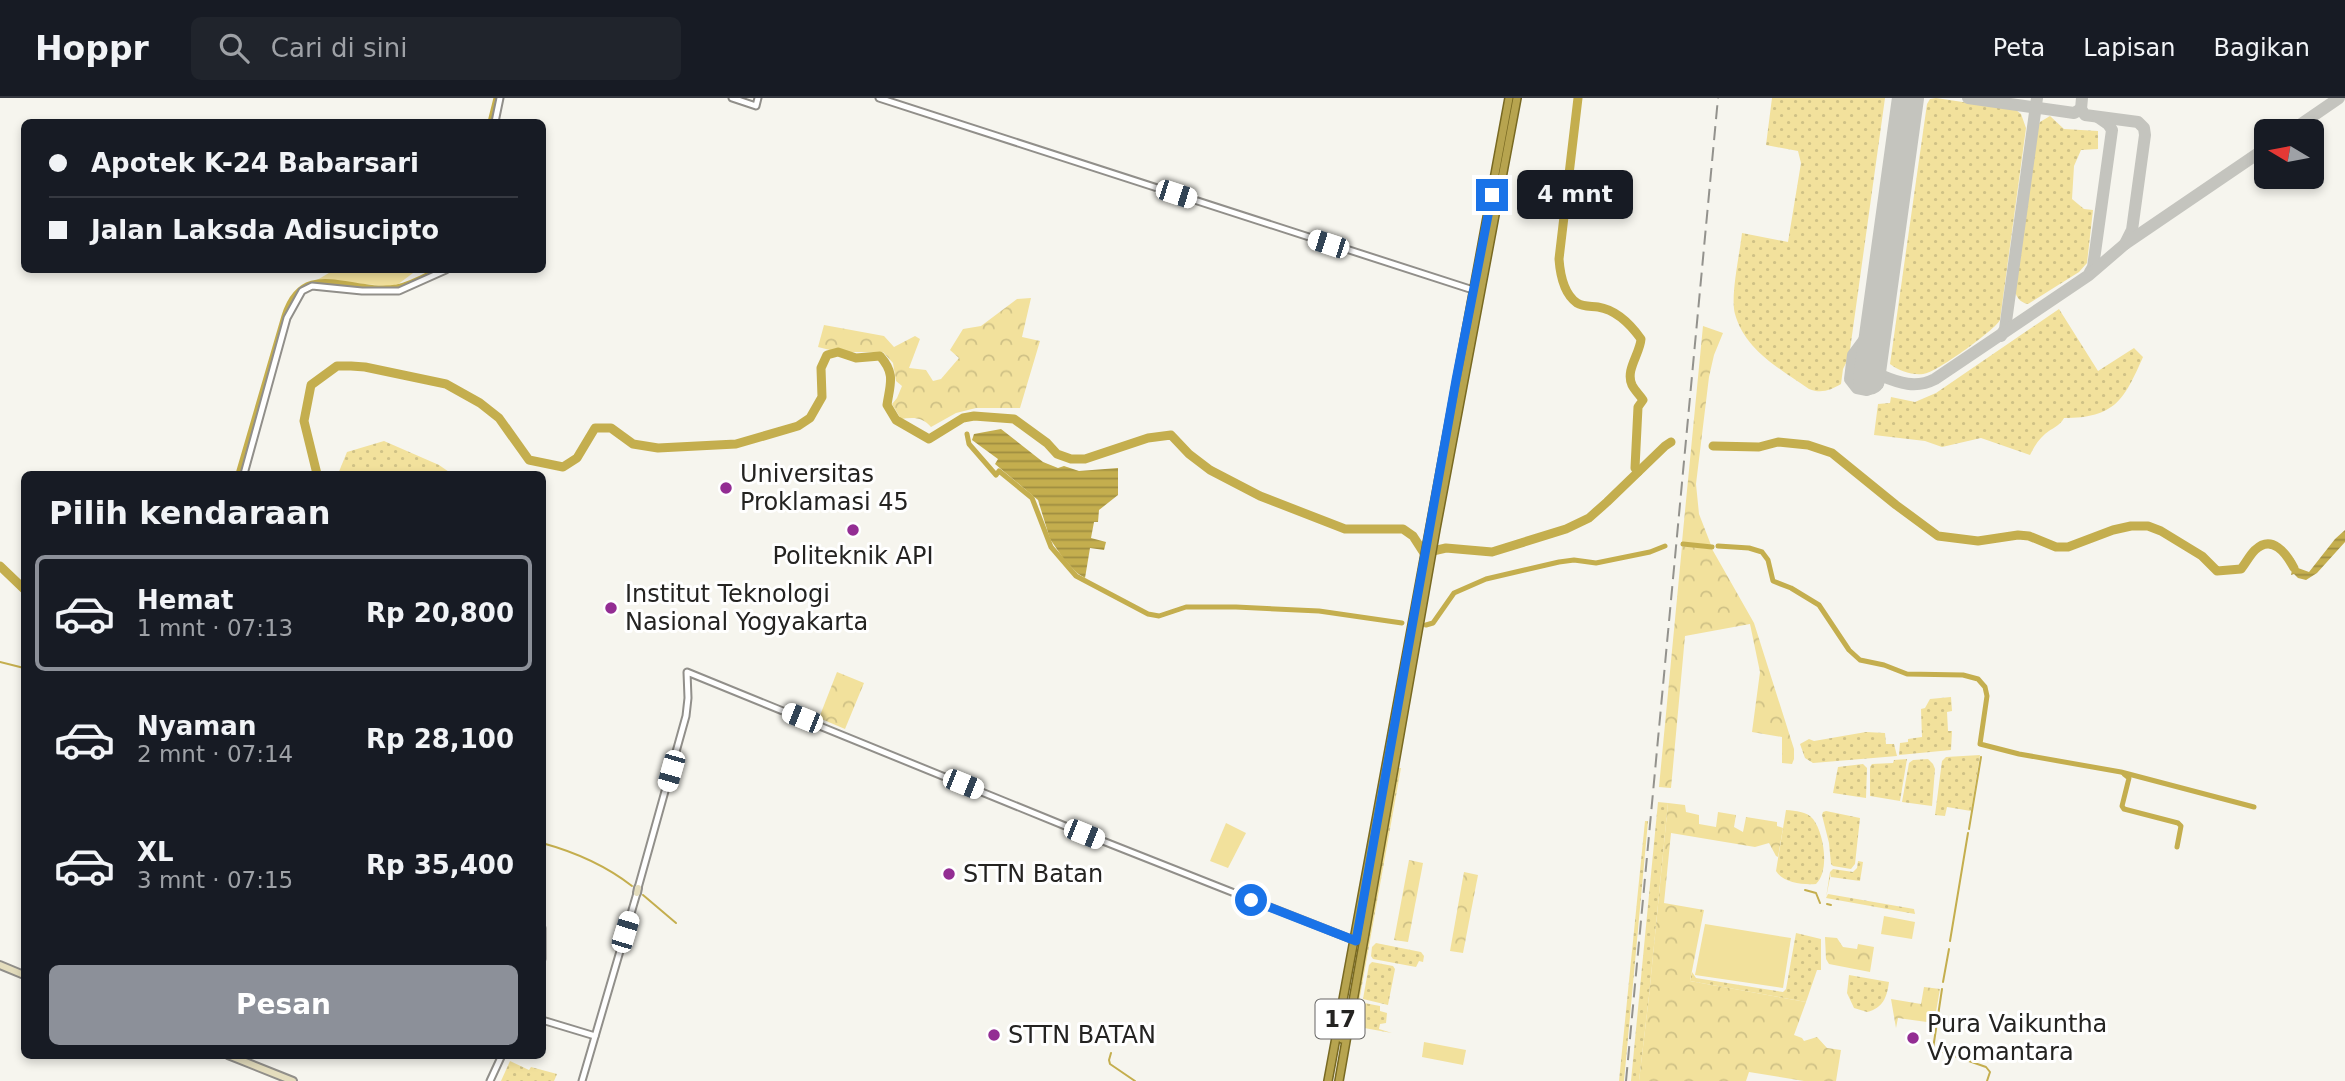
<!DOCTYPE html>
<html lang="id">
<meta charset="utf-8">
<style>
body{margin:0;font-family:"DejaVu Sans",sans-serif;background:#20242c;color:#f1f3f6;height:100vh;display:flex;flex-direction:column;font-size:26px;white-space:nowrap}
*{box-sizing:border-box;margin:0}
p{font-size:23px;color:#9ea1a6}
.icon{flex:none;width:38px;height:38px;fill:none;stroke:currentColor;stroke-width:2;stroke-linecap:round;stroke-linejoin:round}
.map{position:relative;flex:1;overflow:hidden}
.panel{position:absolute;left:21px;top:373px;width:525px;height:588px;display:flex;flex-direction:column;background:#171b24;border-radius:10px;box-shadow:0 4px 10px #0003}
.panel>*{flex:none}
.guide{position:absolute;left:21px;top:21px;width:525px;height:154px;border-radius:10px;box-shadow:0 4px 10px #0003;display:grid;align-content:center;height:154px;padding:0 28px;background:#171b24}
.needle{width:46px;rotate:280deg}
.buttons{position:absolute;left:2254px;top:21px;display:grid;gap:14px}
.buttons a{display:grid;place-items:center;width:70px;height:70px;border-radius:10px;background:#171b24;box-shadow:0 4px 10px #0003;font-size:35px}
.end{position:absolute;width:32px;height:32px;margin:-16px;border:9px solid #1a73e8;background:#fff;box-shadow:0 0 0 4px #fff}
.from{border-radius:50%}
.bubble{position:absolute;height:49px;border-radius:10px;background:#171b24;box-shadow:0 4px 10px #0003;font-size:23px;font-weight:700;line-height:49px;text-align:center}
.car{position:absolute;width:21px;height:42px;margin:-21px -10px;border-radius:9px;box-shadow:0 0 5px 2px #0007;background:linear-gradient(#fff 24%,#345 0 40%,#fff 0 76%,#345 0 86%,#fff 0)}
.guide b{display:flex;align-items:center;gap:24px;height:66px;font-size:26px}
.guide b+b{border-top:2px solid #363941}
.guide i{width:18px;height:18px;background:#f1f3f6}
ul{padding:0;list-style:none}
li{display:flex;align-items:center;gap:21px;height:116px;margin:0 14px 10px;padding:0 14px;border:4px solid transparent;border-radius:10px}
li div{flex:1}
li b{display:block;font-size:26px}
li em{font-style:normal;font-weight:700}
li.on{border-color:#8c9099}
li>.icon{width:63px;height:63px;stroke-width:1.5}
h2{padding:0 28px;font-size:32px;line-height:84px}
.primary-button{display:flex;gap:14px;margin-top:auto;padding:14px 28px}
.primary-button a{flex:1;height:80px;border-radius:10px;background:#8c9099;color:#fff;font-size:28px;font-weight:700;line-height:80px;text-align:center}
header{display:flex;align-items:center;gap:42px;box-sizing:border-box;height:98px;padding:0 35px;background:#171b24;border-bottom:2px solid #363941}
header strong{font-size:33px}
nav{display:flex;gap:38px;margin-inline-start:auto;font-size:24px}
.search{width:490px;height:63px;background:#20242c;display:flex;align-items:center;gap:18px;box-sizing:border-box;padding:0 24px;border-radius:10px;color:#9ea1a6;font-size:26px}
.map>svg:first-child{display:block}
.green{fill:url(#green-dots)}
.forest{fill:url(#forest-crowns)}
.pitch{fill:#f2e19c}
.water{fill:url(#water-rules)}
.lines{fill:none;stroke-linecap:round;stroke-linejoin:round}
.stream{stroke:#c4ae4e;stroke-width:2}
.canal{stroke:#c4ae4e;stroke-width:5}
.river{stroke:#c4ae4e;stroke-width:9}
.taxiway{stroke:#c4c4be;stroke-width:12}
.runway{stroke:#c4c4be;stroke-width:32}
.tertiary-casing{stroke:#918f8a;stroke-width:9}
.secondary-casing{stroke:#918f8a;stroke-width:10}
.trunk-casing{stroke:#786922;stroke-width:10}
.tertiary{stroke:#fff;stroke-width:5}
.secondary{stroke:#e4ddbd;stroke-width:6}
.trunk{stroke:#b7a44f;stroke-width:7}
.rail{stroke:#93928d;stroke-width:2;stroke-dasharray:14 7;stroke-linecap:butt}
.route{stroke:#1a73e8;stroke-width:9}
.poi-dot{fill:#932d93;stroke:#fff;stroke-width:2.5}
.labels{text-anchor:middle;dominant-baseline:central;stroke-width:6;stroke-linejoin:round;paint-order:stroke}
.shield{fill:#fff;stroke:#666564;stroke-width:2}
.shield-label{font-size:23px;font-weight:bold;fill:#242321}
.poi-label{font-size:24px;fill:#242321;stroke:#fff;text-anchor:start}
</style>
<header>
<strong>Hoppr</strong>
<div class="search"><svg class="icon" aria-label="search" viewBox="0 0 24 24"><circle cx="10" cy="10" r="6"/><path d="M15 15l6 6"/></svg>Cari di sini</div>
<nav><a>Peta</a><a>Lapisan</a><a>Bagikan</a></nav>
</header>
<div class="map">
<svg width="2345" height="983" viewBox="0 0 2345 983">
<defs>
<pattern id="green-dots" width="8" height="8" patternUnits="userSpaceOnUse" patternTransform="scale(1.75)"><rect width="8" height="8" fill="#f2e19c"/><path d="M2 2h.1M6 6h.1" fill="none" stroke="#cfc186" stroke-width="1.8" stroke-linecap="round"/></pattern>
<pattern id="forest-crowns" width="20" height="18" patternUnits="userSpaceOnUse" patternTransform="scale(1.75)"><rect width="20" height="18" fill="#f2e19c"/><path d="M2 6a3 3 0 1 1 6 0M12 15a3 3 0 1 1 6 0" fill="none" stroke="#cfc186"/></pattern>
<pattern id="water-rules" width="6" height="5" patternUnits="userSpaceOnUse" patternTransform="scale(1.75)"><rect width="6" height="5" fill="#c4ae4e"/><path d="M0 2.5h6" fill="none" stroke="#9f8d40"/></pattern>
</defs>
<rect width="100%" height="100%" fill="#f6f5ee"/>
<g class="green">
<path d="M1772 0H1885L1849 259 1843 271 1841 286C1831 292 1821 296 1809 291 1780 271 1745 252 1735 216 1730 198 1740 155 1742 135L1788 144 1801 65 1798 53 1766 47Z"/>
<path d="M1936 0 2016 12 2021 16 2026 30 2000 222C1995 232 1939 272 1927 275 1916 279 1899 273 1890 266L1927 6 1930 1Z"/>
<path d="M2050 18 2064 31 2098 33V51L2081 52 2074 68 2072 101 2084 111 2093 112 2087 165 2079 174 2028 206C2018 204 2014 196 2015 186L2036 32 2040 24Z"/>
<path d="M2059 211 2098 273 2134 250 2143 259C2124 302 2115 320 2064 320 2060 328 2052 330 2045 336 2038 342 2034 349 2030 357L1981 340 1942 349 1925 343 1874 337 1878 306 1890 305 1891 299 1915 304 1936 295Z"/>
<polygon points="384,343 439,367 452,376 338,376 347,354"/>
<polygon points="1951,599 1952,613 1947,614 1948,633 1952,633 1951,652 1899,657 1900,645 1908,644 1908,641 1922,639 1921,611 1925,610 1930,601"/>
<polygon points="1866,634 1885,635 1886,646 1894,646 1897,658 1813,665 1805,660 1800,646 1809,641 1814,643"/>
<polygon points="1980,657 1971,713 1947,709 1945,718 1935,717 1942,663 1946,659"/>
<polygon points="1907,661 1900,703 1870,698 1870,669 1872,666 1893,665 1894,662"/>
<polygon points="1928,661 1933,666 1935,671 1932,708 1902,704 1909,665 1913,662"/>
<polygon points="1863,666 1867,670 1866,700 1833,695 1838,669"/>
<polygon points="1398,670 1401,670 1359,904 1380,908 1380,913 1387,915 1386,925 1380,926 1379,931 1392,935 1353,928"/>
<polygon points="1658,704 1668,705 1649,898 1639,983 1631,983"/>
<path d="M1786 712C1796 713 1806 713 1813 721 1824 735 1830 773 1816 786 1803 787 1783 785 1776 773Z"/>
<polygon points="1826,713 1860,720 1855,766 1851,771 1833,768 1831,766 1829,745 1822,717 1823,714"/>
<polygon points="1645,723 1648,723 1624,983 1619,983"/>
<polygon points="1858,763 1863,764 1860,783 1831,779 1831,775 1826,800 1828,796 1914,811 1915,816 1826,800 1830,774 1833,771 1853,774 1857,770"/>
<polygon points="1796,835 1821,841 1821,872 1817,872 1806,904 1690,883 1692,874 1696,880 1783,894 1786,891"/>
<polygon points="1376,845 1421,854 1424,858 1423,864 1419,863 1416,869 1373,861 1371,858 1372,849"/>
<polygon points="1372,864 1393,868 1395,871 1388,907 1363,901 1369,867"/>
<path d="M1849 877 1889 884C1887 899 1883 910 1867 914L1854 910 1847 895Z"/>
<polygon points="510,963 529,972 531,969 557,976 554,983 501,983"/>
</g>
<g class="forest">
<path d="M1031 200 1022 239 1040 243 1020 310H976L956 315 931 329C923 319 913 319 901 321L892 306 897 300 902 288 896 283 893 265 883 254H838L818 249 824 227 884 238 894 249 915 238 920 241 909 270 926 272 933 283 941 281 959 260 950 252 963 231 981 228 1017 201Z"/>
<polygon points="1703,228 1723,235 1714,257 1709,279 1696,386 1699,416 1711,447 1682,444"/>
<polygon points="1682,448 1712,451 1754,525 1794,651 1794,661 1792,666 1782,665 1782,639 1752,634 1760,574 1750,526 1685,538 1671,690 1659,689"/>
<polygon points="837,574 864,585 845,631 819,620"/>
<polygon points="1668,705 1685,707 1686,714 1699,717 1699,726 1716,729 1718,714 1736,717 1734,729 1743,734 1746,719 1777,724 1777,728 1783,730 1778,759 1776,758 1769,745 1755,749 1671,735 1664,805 1704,812 1690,883 1806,904 1794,937 1802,940 1804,943 1817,939 1827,950 1841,952 1836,983 1804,983 1749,974 1746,983 1639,983 1649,898"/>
<polygon points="1409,762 1423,765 1408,844 1394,842"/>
<polygon points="1464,774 1478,777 1463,855 1450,853"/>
<polygon points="1825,839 1837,840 1843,849 1857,851 1858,846 1874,849 1870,874 1829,866 1826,861"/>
<polygon points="1924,889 1940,891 1934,925 1898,920 1896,930 1891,901 1921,906"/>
</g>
<g class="pitch">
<polygon points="334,172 417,172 397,187 387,188 317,182"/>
<polygon points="1226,725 1246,735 1228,770 1210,763"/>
<polygon points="1884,818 1915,824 1912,841 1881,836"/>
<polygon points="1705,826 1791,840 1783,890 1695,877"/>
<polygon points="1424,944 1466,952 1463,967 1422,959"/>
</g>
<g class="water">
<polygon points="1001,331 1043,364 1058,370 1064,368 1079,373 1118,370 1118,397 1099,412 1098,424 1094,424 1091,440 1106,444 1104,452 1090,450 1085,480 1077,475 1063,460 1050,441 1038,402 995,366 998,361 972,342 974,336"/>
<polygon points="2345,432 2345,444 2317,475 2306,482 2298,480 2294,476 2291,477 2292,472 2286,463 2293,460 2298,470 2309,474 2335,441"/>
</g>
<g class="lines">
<g class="stream">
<polyline points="0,564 24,570"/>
<polyline points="1969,731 1981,659"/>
<path d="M542 745C575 754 605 767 632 788"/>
<polyline points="1805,792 1816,795 1820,805"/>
<polyline points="643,797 676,825"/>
<polyline points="1827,806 1831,807"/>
<polyline points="1950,843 1968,735"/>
<polyline points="1943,884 1949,851"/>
<polyline points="1109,928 1114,930"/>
<polyline points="1115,947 1118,939"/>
<polyline points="1933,951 1942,891"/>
<polyline points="1940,953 1986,969 1990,974 1987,983"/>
<polyline points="1111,955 1109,962 1110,966 1135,983"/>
</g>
<g class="canal">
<polyline points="490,24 496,0"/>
<polyline points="967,336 969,346 996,377 999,373 1032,400 1051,449 1076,478 1148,516 1159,518 1186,509 1236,509 1319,513 1402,525"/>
<path d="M238 376 284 218C303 157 351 197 397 189 411 186 425 178 437 172"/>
<polyline points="1683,446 1712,449"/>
<polyline points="1718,448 1749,450 1762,454 1768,462 1773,483 1791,490 1819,507 1849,552 1860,562 1884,567 1907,576 1963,577 1978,581 1985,589 1987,598 1980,646 2019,656 2121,674 2254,709"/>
<polyline points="1426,527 1433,525 1454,495 1486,481 1559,464 1574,462 1596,465 1650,454 1665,448"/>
<polyline points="2124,676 2129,680 2122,708 2124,711 2178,725 2181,728 2177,749"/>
</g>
<g class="river">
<path d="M1578 0 1559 161C1560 175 1564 196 1577 205 1583 209 1591 208 1598 209 1617 212 1631 227 1641 241 1640 256 1625 272 1632 287 1635 293 1640 297 1643 302L1638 309 1635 370 1638 374"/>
<path d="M1713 348 1759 349 1778 344 1808 347 1832 355 1896 407 1938 438 1978 443 2018 437 2029 438 2056 449H2068L2113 432 2131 428H2148L2161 433 2202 458 2217 473 2241 471C2246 465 2249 458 2255 452 2272 436 2286 455 2294 470"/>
<path d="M317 376 304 323 311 287 337 268H351L365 269 446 286 480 305 499 320 529 362 563 369 577 360 595 330H611L633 346 658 350 736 346 798 328 810 320 822 299 821 270 827 257 838 254 856 260 880 258C896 276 890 286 887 307L896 322 929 341 963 320 974 318 1014 321 1047 345 1057 356 1071 361H1085L1148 340 1171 337 1189 356 1210 372 1260 398 1345 431H1403L1413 438 1424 455 1446 450 1492 454 1566 431 1589 420 1607 404 1665 348 1671 344"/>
<polyline points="0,468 24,491"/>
</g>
<g class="taxiway">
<polyline points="1968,0 2074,15 2081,11"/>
<polyline points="2082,0 2081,11 2085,17 2138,24 2144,30 2145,37 2132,132 2125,146"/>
<polyline points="1907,4 1909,0"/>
<polyline points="2291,33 2339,0"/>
<polyline points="2090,174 2093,169 2112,32 2108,26 2098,19"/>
<polyline points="2001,238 2005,231 2037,0"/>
<polyline points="1871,262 1880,277 1878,286 1867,292 1857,290 1850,281 1853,257 1876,226"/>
<path d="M1880 277C1899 285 1916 291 1935 281L2089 177 2125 146 2266 50"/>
</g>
<polyline class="runway" points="1869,281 1908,0"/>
<g class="tertiary-casing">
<g id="tertiary">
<polyline points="732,0 756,8 758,0"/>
<polyline points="879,0 1473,192"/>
<polyline points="495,24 500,0"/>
<polyline points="244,376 287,220 302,193 312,188 362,193 399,193 446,172"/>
<polyline points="638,790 686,618 688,600 687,574 1075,732 1356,843"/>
<polyline points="542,830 542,861"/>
<polyline points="542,922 595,938"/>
<polyline points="490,983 502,957"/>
<polyline points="582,983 637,795"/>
</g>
</g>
<g class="secondary-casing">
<g id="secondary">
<polyline points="637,795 638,790"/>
<polyline points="0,867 24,877"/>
<polyline points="228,957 293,983"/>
</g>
</g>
<g class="trunk-casing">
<g id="trunk">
<polyline points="1342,941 1347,908"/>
<polyline points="1328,983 1509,0"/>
<polyline points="1339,983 1436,431 1517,0"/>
</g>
</g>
<use href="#tertiary" class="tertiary"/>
<use href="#secondary" class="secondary"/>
<use href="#trunk" class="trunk"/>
<polyline class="rail" points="1626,983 1718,0"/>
</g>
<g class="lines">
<polyline class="route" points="1251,802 1356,843 1456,282 1492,97"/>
</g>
<g class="poi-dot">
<circle cx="726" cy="390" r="7"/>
<circle cx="853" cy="432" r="7"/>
<circle cx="611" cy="510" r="7"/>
<circle cx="949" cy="776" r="7"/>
<circle cx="994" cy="937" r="7"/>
<circle cx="1913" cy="940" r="7"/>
</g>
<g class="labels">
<rect class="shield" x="1315.5" y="901.5" width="49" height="39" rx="5"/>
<g class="shield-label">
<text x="1340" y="921">17</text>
</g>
<g class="poi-label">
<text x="740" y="376">Universitas<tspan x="740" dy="28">Proklamasi 45</tspan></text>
<text x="853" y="458" text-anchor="middle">Politeknik API</text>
<text x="625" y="496">Institut Teknologi<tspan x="625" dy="28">Nasional Yogyakarta</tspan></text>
<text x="963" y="776">STTN Batan</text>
<text x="1927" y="926">Pura Vaikuntha<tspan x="1927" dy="28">Vyomantara</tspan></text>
<text x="1008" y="937">STTN BATAN</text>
</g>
</g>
</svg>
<div class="buttons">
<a><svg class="needle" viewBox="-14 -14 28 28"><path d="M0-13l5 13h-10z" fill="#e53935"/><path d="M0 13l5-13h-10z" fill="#9ea1a6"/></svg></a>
</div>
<i class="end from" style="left:1251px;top:802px"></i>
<i class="end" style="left:1492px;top:97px"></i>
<div class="bubble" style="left:1517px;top:72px;width:116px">4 mnt</div>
<i class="car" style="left:1176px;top:96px;rotate:108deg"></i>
<i class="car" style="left:1328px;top:146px;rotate:288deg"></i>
<i class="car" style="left:802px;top:620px;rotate:292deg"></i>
<i class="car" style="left:671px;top:673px;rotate:196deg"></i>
<i class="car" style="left:963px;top:686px;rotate:112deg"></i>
<i class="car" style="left:1084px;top:736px;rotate:112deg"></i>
<i class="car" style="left:625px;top:834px;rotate:17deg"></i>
<div class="guide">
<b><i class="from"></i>Apotek K-24 Babarsari</b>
<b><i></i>Jalan Laksda Adisucipto</b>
</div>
<section class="panel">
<h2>Pilih kendaraan</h2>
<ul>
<li class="on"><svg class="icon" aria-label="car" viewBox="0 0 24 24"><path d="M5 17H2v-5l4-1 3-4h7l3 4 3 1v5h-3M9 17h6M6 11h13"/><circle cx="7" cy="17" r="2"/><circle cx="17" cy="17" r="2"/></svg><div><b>Hemat</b><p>1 mnt · 07:13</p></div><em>Rp 20,800</em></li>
<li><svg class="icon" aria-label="car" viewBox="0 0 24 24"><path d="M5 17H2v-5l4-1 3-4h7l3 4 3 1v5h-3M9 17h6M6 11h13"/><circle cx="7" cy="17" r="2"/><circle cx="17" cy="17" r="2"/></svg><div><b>Nyaman</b><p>2 mnt · 07:14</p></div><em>Rp 28,100</em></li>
<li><svg class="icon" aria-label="car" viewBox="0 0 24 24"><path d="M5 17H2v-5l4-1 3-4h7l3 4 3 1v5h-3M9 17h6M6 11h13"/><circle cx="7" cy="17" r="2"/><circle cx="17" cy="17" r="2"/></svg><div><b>XL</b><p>3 mnt · 07:15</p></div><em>Rp 35,400</em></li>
</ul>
<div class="primary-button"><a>Pesan</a></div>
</section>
</div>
